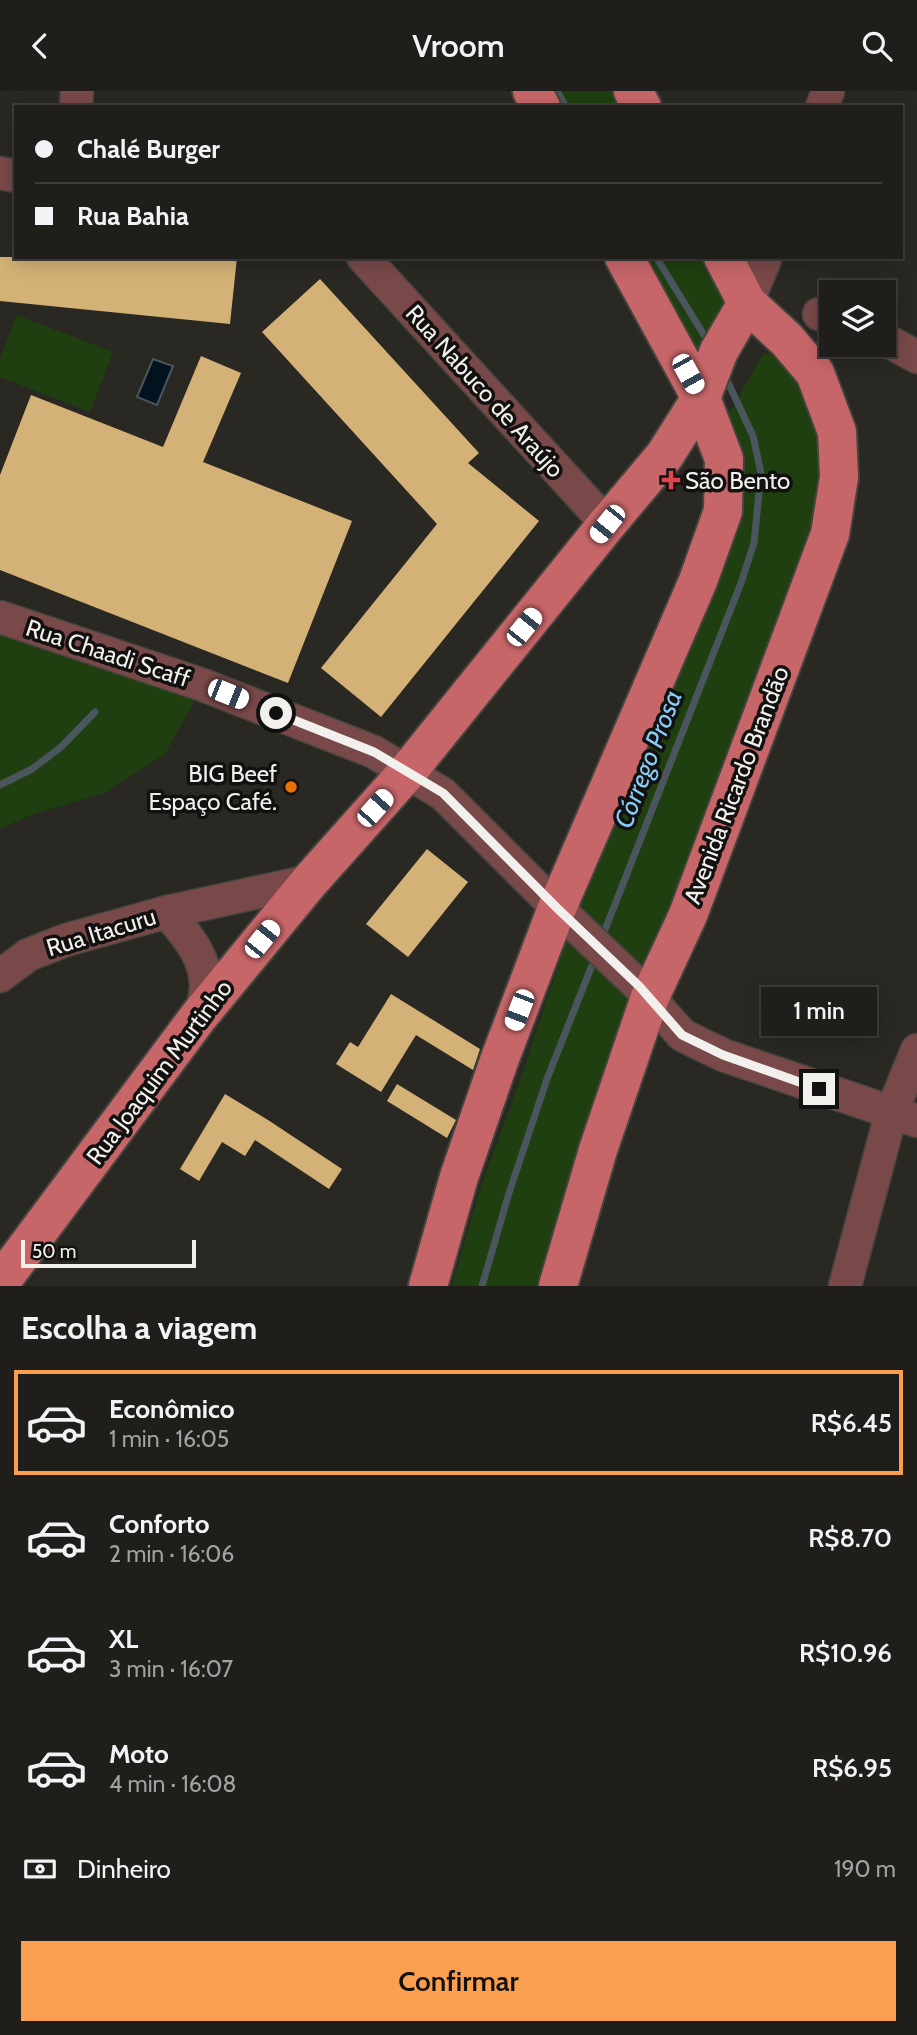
<!DOCTYPE html>
<html lang="pt">
<meta charset="utf-8">
<style>
body{margin:0;font-family:Cabin,sans-serif;background:#282723;color:#f1f3f6;height:100vh;display:flex;flex-direction:column;font-size:26px;white-space:nowrap}
*{box-sizing:border-box;margin:0}
p{font-size:23px;color:#a2a2a2}
.icon{flex:none;width:38px;height:38px;fill:none;stroke:currentColor;stroke-width:2;stroke-linecap:round;stroke-linejoin:round}
.map{position:relative;height:1195px;overflow:hidden}
.drawer{display:flex;flex-direction:column;background:#201e1a;flex:1}
.drawer>*{flex:none}
.banner{position:absolute;left:14px;top:14px;width:889px;height:154px;border-radius:0px;box-shadow:0 4px 18px #0003,0 0 0 2px #3d3c39;display:grid;align-content:center;height:154px;padding:0 21px;background:#201e1a}
.fabs{position:absolute;left:819px;top:189px;display:grid;gap:14px}
.fabs a{display:grid;place-items:center;width:77px;height:77px;border-radius:0px;background:#201e1a;box-shadow:0 4px 18px #0003,0 0 0 2px #3d3c39;font-size:35px}
.scale{position:absolute;left:21px;bottom:18px;width:175px;box-sizing:border-box;padding-left:7px;border:4px solid #f1f0ed;border-top:0;font-size:19px;line-height:24px;white-space:nowrap;color:#f1f0ed;-webkit-text-stroke:5px #12110f;paint-order:stroke}
.end{position:absolute;width:32px;height:32px;margin:-16px;border:9px solid #f1f0ed;background:#111;box-shadow:0 0 0 4px #111}
.from{border-radius:50%}
.bubble{position:absolute;height:49px;border-radius:0px;background:#201e1a;box-shadow:0 4px 18px #0003,0 0 0 2px #3d3c39;font-size:23px;font-weight:600;line-height:49px;text-align:center}
.car{position:absolute;width:21px;height:42px;margin:-21px -10px;border-radius:9px;box-shadow:0 0 5px 2px #0007;background:linear-gradient(#fff 24%,#345 0 40%,#fff 0 76%,#345 0 86%,#fff 0)}
.banner b{display:flex;align-items:center;gap:24px;height:66px;font-size:26px}
.banner b+b{border-top:2px solid #3d3c39}
.banner i{width:18px;height:18px;background:#f1f3f6}
ul{padding:0;list-style:none}
li{display:flex;align-items:center;gap:21px;height:105px;margin:0 14px 10px;padding:0 7px;border:4px solid transparent;border-radius:0px}
li div{flex:1}
li b{display:block;font-size:26px}
li em{font-style:normal;font-weight:600}
li.active{border-color:#fa9f4f}
li>.icon{width:63px;height:63px;stroke-width:1.5}
h2{padding:0 21px;font-size:32px;line-height:84px}
.pay{display:flex;align-items:center;gap:18px;height:77px;padding:0 21px;font-size:26px}
.pay p{margin-inline-start:auto}
.primary-button{display:flex;gap:14px;margin-top:auto;padding:14px 21px}
.primary-button a{flex:1;height:80px;border-radius:0px;background:#fa9f4f;color:#111;font-size:28px;font-weight:600;line-height:80px;text-align:center}
header{display:flex;justify-content:space-between;align-items:center;height:91px;padding:0 21px;background:#201e1a;font-size:32px;font-weight:600}
.map>svg:first-child{display:block}
.green{fill:#1f3f10}
.water{fill:#02131f;stroke:#4a555d;stroke-width:2}
.lines{fill:none;stroke-linecap:round;stroke-linejoin:round}
.stream{stroke:#4a555d;stroke-width:7}
.building{fill:#d4b176}
.minor-casing{stroke:#46443f;stroke-width:35}
.major-casing{stroke:#46443f;stroke-width:42}
.minor{stroke:#794949;stroke-width:32}
.major{stroke:#c76669;stroke-width:38}
.route{stroke:#f1f0ed;stroke-width:9}
.health-dot{fill:#e0444e;stroke:#12110f;stroke-width:2.5}
.food-dot{fill:#e8710a;stroke:#12110f;stroke-width:2.5}
.labels{text-anchor:middle;dominant-baseline:central;stroke-width:7;stroke-linejoin:round;paint-order:stroke}
.street-label{font-size:24px;fill:#f1f0ed;stroke:#12110f}
.poi-label{font-size:24px;fill:#f1f0ed;stroke:#12110f;text-anchor:start}
.water-label{font-size:26px;font-style:italic;fill:#87cbf7;stroke:#12110f}
</style>
<header><svg class="icon" aria-label="back" viewBox="0 0 24 24"><path d="M15 5l-7 7 7 7"/></svg>Vroom<svg class="icon" aria-label="search" viewBox="0 0 24 24"><circle cx="10" cy="10" r="6"/><path d="M15 15l6 6"/></svg></header>
<div class="map">
<svg width="917" height="1195" viewBox="0 0 917 1195">
<rect width="100%" height="100%" fill="#2a2823"/>
<g class="green">
<polygon points="532,0 633,0 642,16 541,16"/>
<polygon points="624,166 723,166 747,212 701,307"/>
<polygon points="17,224 113,261 90,321 0,286 0,268"/>
<polygon points="763,263 781,263 803,290 830,386 545,1195 452,1195 480,1098 523,981 575,824 719,473 727,332 730,321"/>
<polygon points="0,526 203,594 165,663 104,702 31,724 0,738"/>
</g>
<polygon class="water" points="153,268 173,275 157,314 137,306"/>
<g class="lines">
<g class="stream">
<polyline points="557,0 566,16"/>
<polyline points="656,166 709,252"/>
<polyline points="0,694 32,678 61,656 95,621"/>
<polyline points="601,849 741,492 754,452 761,382 753,345 725,285"/>
<polyline points="482,1195 509,1102 547,988 596,864"/>
</g>
</g>
<g class="building">
<polygon points="0,166 237,166 230,233 0,210"/>
<polygon points="320,188 479,362 468,372 539,430 381,626 321,577 437,433 262,241"/>
<polygon points="201,265 241,282 203,371 352,430 288,592 0,479 0,384 31,304 163,356"/>
<polygon points="427,758 468,791 408,866 366,833"/>
<polygon points="391,903 480,958 473,979 416,944 381,1001 336,973 350,951 358,956"/>
<polygon points="397,993 456,1029 447,1047 387,1010"/>
<polygon points="225,1003 268,1029 342,1078 329,1098 255,1049 245,1065 222,1051 199,1090 180,1078"/>
</g>
<g class="lines">
<g class="minor-casing">
<g id="minor">
<polyline points="76,16 77,0"/>
<polyline points="822,16 828,0"/>
<polyline points="0,82 16,85"/>
<polyline points="363,166 607,433"/>
<polyline points="747,212 766,166"/>
<polyline points="819,223 831,227"/>
<polyline points="884,248 917,266"/>
<polyline points="0,526 203,594 374,661 443,703 557,817 639,895 682,944 723,964 917,1030"/>
<path d="M167 821C186 843 211 871 205 904 204 911 201 918 199 925"/>
<polyline points="0,885 28,864 66,849 167,821 310,790"/>
<polyline points="845,1195 891,1023 917,959"/>
</g>
</g>
<g class="major-casing">
<g id="major">
<polyline points="532,0 541,16"/>
<polyline points="633,0 642,16"/>
<polyline points="0,1192 199,925 310,790 408,680 607,433 665,364 701,307 719,260 747,212"/>
<polyline points="428,1195 459,1086 499,970 557,817 698,490 723,420 724,368 701,307 624,166"/>
<polyline points="558,1195 598,1059 650,906 688,824 830,443 839,386 837,341 815,282 787,249 747,212 723,166"/>
</g>
</g>
<use href="#minor" class="minor"/>
<use href="#major" class="major"/>
</g>
<g class="lines">
<polyline class="route" points="276,622 374,661 443,702 557,817 639,895 682,944 723,964 819,998"/>
</g>
<path class="health-dot" d="M667.5 378.5h7v7h7v7h-7v7h-7v-7h-7v-7h7z"/>
<circle class="food-dot" cx="291" cy="696" r="7"/>
<g class="labels">
<g class="street-label">
<text transform="translate(485 300) rotate(48)">Rua Nabuco de Araújo</text>
<text transform="translate(108 562) rotate(18)">Rua Chaadi Scaff</text>
<text transform="translate(736 694) rotate(-69)">Avenida Ricardo Brandão</text>
<text transform="translate(101 841) rotate(-17)">Rua Itacuru</text>
<text transform="translate(159 981) rotate(-53)">Rua Joaquim Murtinho</text>
</g>
<g class="poi-label">
<text x="685" y="389">São Bento</text>
<text x="277" y="682" text-anchor="end">BIG Beef<tspan x="277" dy="28">Espaço Café.</tspan></text>
</g>
<g class="water-label">
<text transform="translate(648 668) rotate(-69)">Córrego Prosa</text>
</g>
</g>
</svg>
<div class="fabs">
<a><svg class="icon" aria-label="layers" viewBox="0 0 24 24"><path d="M12 4l9 5-9 5-9-5zM3 14l9 5 9-5"/></svg></a>
</div>
<div class="scale">50 m</div>
<i class="end from" style="left:276px;top:622px"></i>
<i class="end" style="left:819px;top:998px"></i>
<div class="bubble" style="left:761px;top:896px;width:116px">1 min</div>
<i class="car" style="left:688px;top:283px;rotate:151deg"></i>
<i class="car" style="left:607px;top:433px;rotate:219deg"></i>
<i class="car" style="left:524px;top:536px;rotate:39deg"></i>
<i class="car" style="left:228px;top:603px;rotate:112deg"></i>
<i class="car" style="left:375px;top:717px;rotate:42deg"></i>
<i class="car" style="left:262px;top:848px;rotate:39deg"></i>
<i class="car" style="left:519px;top:919px;rotate:201deg"></i>
<div class="banner">
<b><i class="from"></i>Chalé Burger</b>
<b><i></i>Rua Bahia</b>
</div>
</div>
<section class="drawer">
<h2>Escolha a viagem</h2>
<ul>
<li class="active"><svg class="icon" aria-label="car" viewBox="0 0 24 24"><path d="M5 17H2v-5l4-1 3-4h7l3 4 3 1v5h-3M9 17h6M6 11h13"/><circle cx="7" cy="17" r="2"/><circle cx="17" cy="17" r="2"/></svg><div><b>Econômico</b><p>1 min · 16:05</p></div><em>R$6.45</em></li>
<li><svg class="icon" aria-label="car" viewBox="0 0 24 24"><path d="M5 17H2v-5l4-1 3-4h7l3 4 3 1v5h-3M9 17h6M6 11h13"/><circle cx="7" cy="17" r="2"/><circle cx="17" cy="17" r="2"/></svg><div><b>Conforto</b><p>2 min · 16:06</p></div><em>R$8.70</em></li>
<li><svg class="icon" aria-label="car" viewBox="0 0 24 24"><path d="M5 17H2v-5l4-1 3-4h7l3 4 3 1v5h-3M9 17h6M6 11h13"/><circle cx="7" cy="17" r="2"/><circle cx="17" cy="17" r="2"/></svg><div><b>XL</b><p>3 min · 16:07</p></div><em>R$10.96</em></li>
<li><svg class="icon" aria-label="car" viewBox="0 0 24 24"><path d="M5 17H2v-5l4-1 3-4h7l3 4 3 1v5h-3M9 17h6M6 11h13"/><circle cx="7" cy="17" r="2"/><circle cx="17" cy="17" r="2"/></svg><div><b>Moto</b><p>4 min · 16:08</p></div><em>R$6.95</em></li>
</ul>
<div class="pay"><svg class="icon" aria-label="cash" viewBox="0 0 24 24"><path d="M3 7h18v10H3z"/><circle cx="12" cy="12" r="2"/></svg>Dinheiro<p>190 m</p></div>
<div class="primary-button"><a>Confirmar</a></div>
</section>
